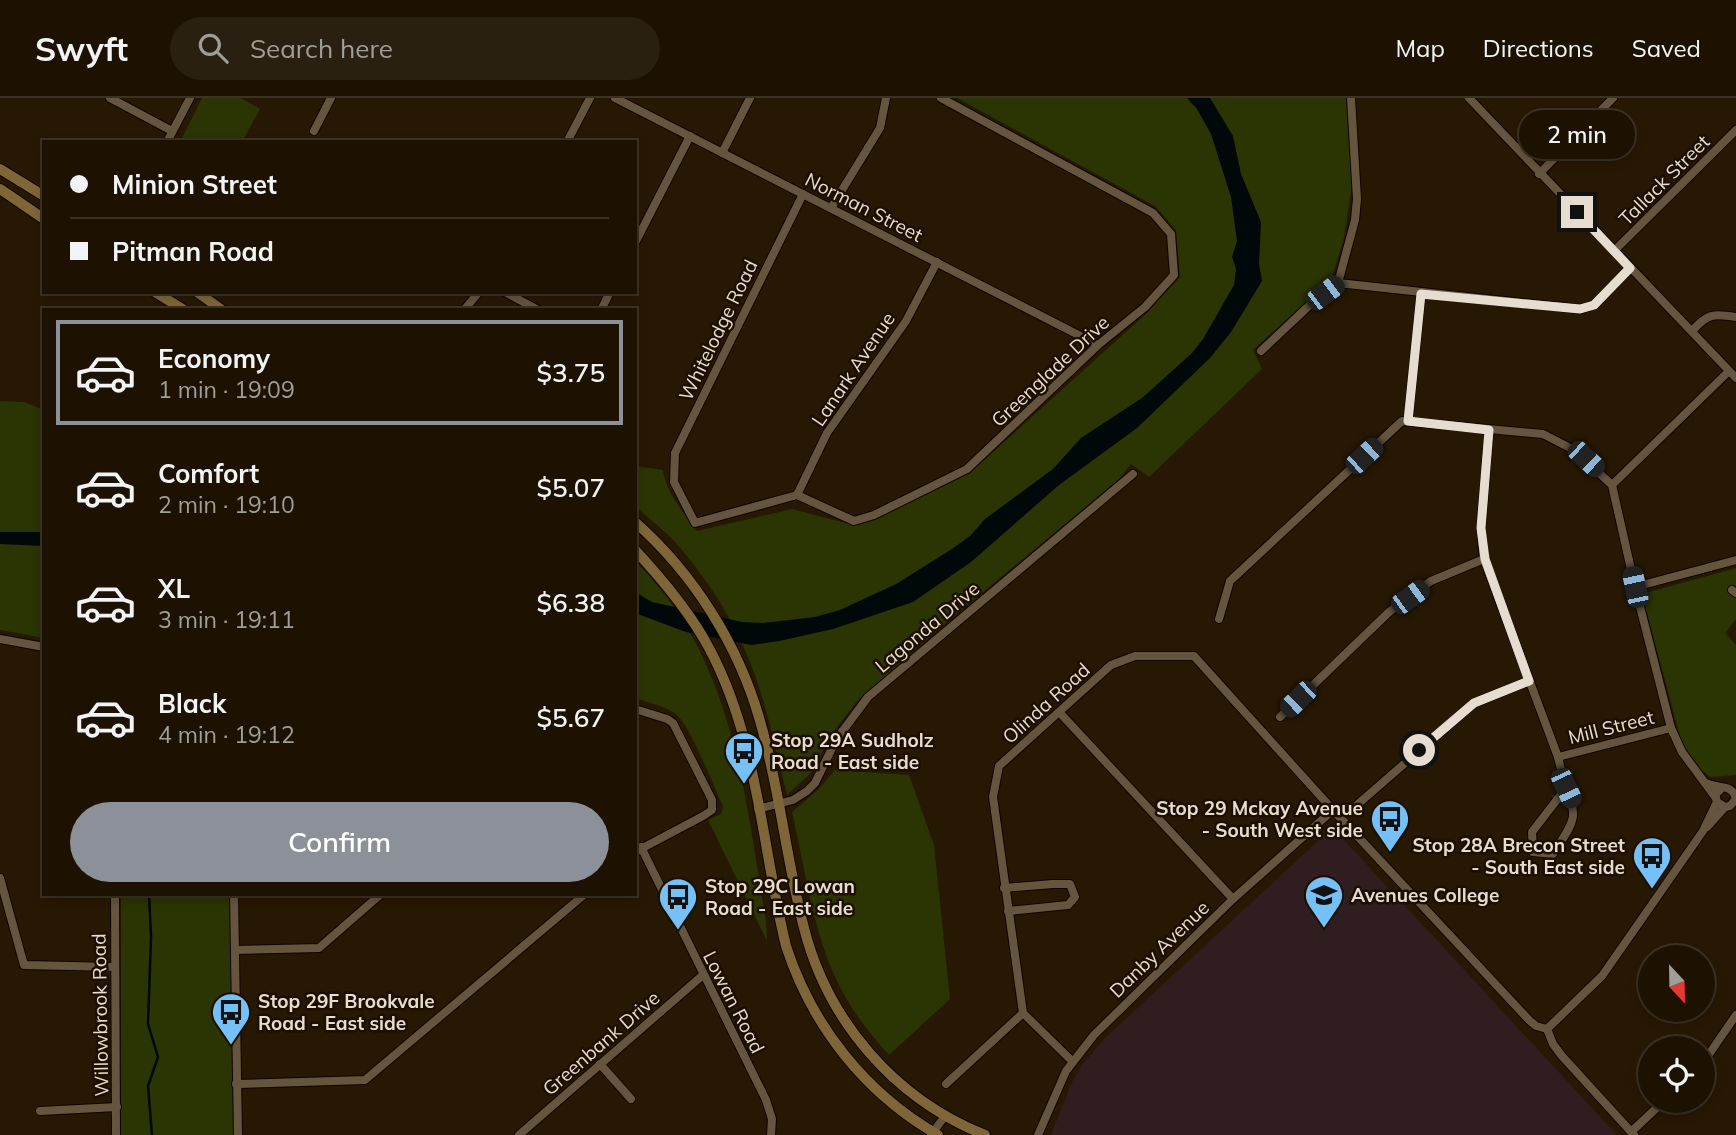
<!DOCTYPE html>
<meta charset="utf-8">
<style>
body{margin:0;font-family:Mulish,sans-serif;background:#2a2011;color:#f1f3f6;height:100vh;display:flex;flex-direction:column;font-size:26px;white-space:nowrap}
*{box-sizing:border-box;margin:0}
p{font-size:23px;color:#a09e99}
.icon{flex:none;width:38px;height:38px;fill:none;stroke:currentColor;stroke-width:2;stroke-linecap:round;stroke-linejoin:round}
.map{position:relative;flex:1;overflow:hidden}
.drawer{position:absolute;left:42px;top:210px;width:595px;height:588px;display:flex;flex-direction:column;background:#1d1202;border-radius:0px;box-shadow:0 4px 10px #0003,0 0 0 2px #3b3224}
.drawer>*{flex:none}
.banner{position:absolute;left:42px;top:42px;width:595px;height:154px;border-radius:0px;box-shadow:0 4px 10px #0003,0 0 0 2px #3b3224;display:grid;align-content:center;height:154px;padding:0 28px;background:#1d1202}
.needle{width:46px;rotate:158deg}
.fabs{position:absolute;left:1638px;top:847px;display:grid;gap:14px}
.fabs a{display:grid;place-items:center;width:77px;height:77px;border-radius:50%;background:#1d1202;box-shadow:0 4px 10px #0003,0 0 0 2px #3b3224;font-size:35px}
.end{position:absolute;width:32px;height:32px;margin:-16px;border:9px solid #e6dccf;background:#111;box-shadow:0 0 0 4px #111}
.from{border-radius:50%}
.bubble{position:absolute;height:49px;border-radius:24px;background:#1d1202;box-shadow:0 4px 10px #0003,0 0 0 2px #3b3224;font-size:23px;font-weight:600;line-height:49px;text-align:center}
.car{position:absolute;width:21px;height:42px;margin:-21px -10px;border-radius:9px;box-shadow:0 0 5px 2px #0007;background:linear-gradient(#222 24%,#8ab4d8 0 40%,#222 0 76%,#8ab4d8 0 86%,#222 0)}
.banner b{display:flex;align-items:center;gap:24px;height:66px;font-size:26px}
.banner b+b{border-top:2px solid #3b3224}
.banner i{width:18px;height:18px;background:#f1f3f6}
ul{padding:12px 0 0;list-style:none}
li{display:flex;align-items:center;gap:21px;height:105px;margin:0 14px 10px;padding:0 14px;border:4px solid transparent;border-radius:0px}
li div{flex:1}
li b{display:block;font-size:26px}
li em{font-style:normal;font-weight:600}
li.on{border-color:#8c9099}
li>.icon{width:63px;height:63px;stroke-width:1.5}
.cta{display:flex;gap:14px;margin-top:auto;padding:14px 28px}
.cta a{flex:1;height:80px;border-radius:42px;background:#8c9099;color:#fff;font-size:28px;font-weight:600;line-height:80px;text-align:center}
header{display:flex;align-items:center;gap:42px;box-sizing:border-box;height:98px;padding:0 35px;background:#1d1202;border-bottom:2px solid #3b3224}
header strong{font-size:33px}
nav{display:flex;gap:38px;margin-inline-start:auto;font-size:24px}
.search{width:490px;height:63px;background:#2a2011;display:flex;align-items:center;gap:18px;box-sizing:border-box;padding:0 24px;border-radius:38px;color:#a09e99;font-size:26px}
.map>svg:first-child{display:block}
.education{fill:#2f1d20}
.green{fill:#2b3403}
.water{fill:#010809}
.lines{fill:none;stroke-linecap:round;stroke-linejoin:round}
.stream{stroke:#010809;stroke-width:2.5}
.street-casing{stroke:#0f0400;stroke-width:10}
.secondary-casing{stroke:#0f0400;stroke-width:12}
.street{stroke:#66553e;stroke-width:8}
.secondary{stroke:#7f6638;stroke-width:10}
.route{stroke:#e6dccf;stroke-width:9}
.labels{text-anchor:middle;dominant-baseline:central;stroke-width:5;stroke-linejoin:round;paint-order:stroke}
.street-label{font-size:19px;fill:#e6dccf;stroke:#1d0f00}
.poi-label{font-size:19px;font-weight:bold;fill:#e6dccf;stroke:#1d0f00;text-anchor:start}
</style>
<header>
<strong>Swyft</strong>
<div class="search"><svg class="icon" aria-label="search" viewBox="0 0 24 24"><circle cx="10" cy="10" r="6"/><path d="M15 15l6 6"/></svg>Search here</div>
<nav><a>Map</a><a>Directions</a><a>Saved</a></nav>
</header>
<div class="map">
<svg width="1736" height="1037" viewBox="0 0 1736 1037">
<rect width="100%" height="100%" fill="#271803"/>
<polygon class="education" points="1332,730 1333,730 1617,1037 1051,1037 1072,984 1082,967 1105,940"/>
<g class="green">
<polygon points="202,0 241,0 260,11 242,44 180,44"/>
<path d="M957 0H1346L1352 87 1344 140 1332 180 1253 252 1262 271 1149 379 1131 366 1119 381 947 524 858 602 828 641 814 672 787 697C775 650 766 601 747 557 731 517 704 477 675 444 663 431 648 420 635 408V368L663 372C666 395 684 415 697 433L792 411 853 427 878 420 971 374 1148 214 1180 179 1176 132 1155 108Z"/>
<polygon points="0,303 24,304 44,312 44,540 0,532"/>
<path d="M635 463C734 560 744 694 766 823L767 843 708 722 721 716 723 708C713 687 692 632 677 617 667 608 648 605 635 600Z"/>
<polygon points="1736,470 1736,521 1725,535 1736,547 1736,677 1710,679 1697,668 1682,646 1642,496"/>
<path d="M835 672 909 677 934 747 950 901 889 957C870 936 851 912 839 887 813 836 805 770 792 714L819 691Z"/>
<polygon points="121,796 238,796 234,1037 121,1037"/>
</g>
<g class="water">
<polygon points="1187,0 1210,0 1233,38 1241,76 1261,124 1259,166 1262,183 1231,234 1210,260 1137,330 1059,387 971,464 913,504 833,531 779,543 751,547 686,534 635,515 635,494 652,504 742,524 763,525 815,519 840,512 896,486 952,451 970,438 985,421 1053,371 1081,340 1142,300 1192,255 1203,241 1234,187 1236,171 1232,159 1237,143 1231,99 1211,36 1197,11"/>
<polygon points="0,434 44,434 44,448 0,446"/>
</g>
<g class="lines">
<polyline class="stream" points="149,796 151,839 148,926 158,959 148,988 152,1037"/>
<g class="street-casing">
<g id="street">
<polyline points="110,0 172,33"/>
<polyline points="615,0 1098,247"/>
<polyline points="1469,0 1736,280"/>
<polyline points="314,33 331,0"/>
<polyline points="167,44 190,0"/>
<polyline points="567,44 590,0"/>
<polyline points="722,55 750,0"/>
<polyline points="1539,76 1613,0"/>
<polyline points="803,96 675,355 674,384 695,425 797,397 854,423 874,417 967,371 1098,247 1145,209 1174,177 1171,136 1153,115 941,0"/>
<polyline points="831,110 880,30 886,0"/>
<polyline points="635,145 690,38"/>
<polyline points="1614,153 1736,32"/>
<polyline points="1338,185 1355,122 1357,101 1351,0"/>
<polyline points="505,194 538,212"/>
<polyline points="464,212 479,194"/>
<polyline points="601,212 610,194"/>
<path d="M1692 233C1707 216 1713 215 1736 219"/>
<polyline points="1261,253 1313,204 1338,185 1580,211 1594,207 1630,170"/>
<polyline points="1408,323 1421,196"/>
<path d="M1489 332 1481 431 1484 461 1558 659 1565 688 1566 690C1581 722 1570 728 1553 756L1533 754 1532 734 1566 690"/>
<polyline points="1612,387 1729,273"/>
<polyline points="797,397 827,335 906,223 937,164"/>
<polyline points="1635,489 1736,462"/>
<polyline points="1732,492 1736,495"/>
<polyline points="1219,521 1230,483 1402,323 1543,336 1574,352 1612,387 1635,489 1671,630 1682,654 1716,700"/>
<polyline points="0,541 44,549"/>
<polyline points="635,611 667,621 673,625 712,702 712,712 703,718 635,754"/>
<polyline points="1060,615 1233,801"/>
<polyline points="1280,619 1389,514 1431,483 1484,461"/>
<polyline points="1558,659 1671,630"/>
<path d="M1706 685C1717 691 1733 685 1736 701L1730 708 1725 709 1717 704 1715 697 1722 690"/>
<polyline points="1358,706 1474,605 1529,583"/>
<polyline points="758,711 793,702 807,693 815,685 836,642 868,599 1133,376"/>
<polyline points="1707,729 1725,709"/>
<polyline points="641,749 766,1002 772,1021 771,1037"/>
<polyline points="0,780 24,867 115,869"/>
<polyline points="1004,790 1053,786 1070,786 1075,799 1068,807 1008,813"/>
<polyline points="115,796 116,1037"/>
<polyline points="234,796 238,1037"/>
<polyline points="236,852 319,850 381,796"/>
<polyline points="1547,931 1602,878 1703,733 1717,704"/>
<polyline points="1547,931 1553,946 1562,958 1634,1037"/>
<polyline points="1072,963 1023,915 993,699 999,668 1111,567 1135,558 1194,558 1333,712 1529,922 1536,928 1547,931"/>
<polyline points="1703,965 1736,917"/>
<polyline points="600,966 631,1001"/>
<polyline points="236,986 365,982 585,796"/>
<polyline points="946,986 1023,915"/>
<polyline points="40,1013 117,1009"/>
<polyline points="1631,1034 1664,1003"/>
<polyline points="519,1037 703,877"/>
<polyline points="931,1037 945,1018"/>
<polyline points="1038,1037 1066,973 1094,937 1233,801 1333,712"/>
</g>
</g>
<g class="secondary-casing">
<g id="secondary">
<polyline points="0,71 44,98"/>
<polyline points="0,91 44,121"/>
<polyline points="155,194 184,212"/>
<polyline points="197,194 222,212"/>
<path d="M635 424C694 476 739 548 760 623 780 691 786 762 804 830 828 924 895 1001 985 1037"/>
<path d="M635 452C663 482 690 514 709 550 758 641 762 750 786 848 812 928 865 995 938 1037"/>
</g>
</g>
<use href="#street" class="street"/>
<use href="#secondary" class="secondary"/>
</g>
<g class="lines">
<polyline class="route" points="1419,652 1474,605 1529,583 1485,461 1481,430 1489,332 1408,323 1421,196 1580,211 1594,207 1630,170 1577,114"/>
</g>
<defs>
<g id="bus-pin" transform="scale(2.0125)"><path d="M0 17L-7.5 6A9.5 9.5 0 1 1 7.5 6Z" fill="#75c0f6" stroke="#1d0f00"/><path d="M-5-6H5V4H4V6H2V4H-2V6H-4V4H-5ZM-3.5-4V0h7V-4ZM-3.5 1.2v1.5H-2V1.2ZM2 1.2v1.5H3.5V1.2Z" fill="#111"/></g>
<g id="school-pin" transform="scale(2.0125)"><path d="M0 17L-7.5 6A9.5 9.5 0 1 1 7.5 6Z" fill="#75c0f6" stroke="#1d0f00"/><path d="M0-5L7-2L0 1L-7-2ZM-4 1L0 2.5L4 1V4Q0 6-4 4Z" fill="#111"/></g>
</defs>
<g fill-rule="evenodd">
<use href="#bus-pin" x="744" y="653"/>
<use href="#bus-pin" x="1390" y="721"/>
<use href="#bus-pin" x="1652" y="758"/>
<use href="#school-pin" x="1324" y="797"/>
<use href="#bus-pin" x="678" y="799"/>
<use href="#bus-pin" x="231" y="914"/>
</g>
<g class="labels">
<g class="street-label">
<text transform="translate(1664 82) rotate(-45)">Tallack Street</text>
<text transform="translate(864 109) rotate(27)">Norman Street</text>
<text transform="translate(718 232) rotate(-64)">Whitelodge Road</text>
<text transform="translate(853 271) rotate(-56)">Lanark Avenue</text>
<text transform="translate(1050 273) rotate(-43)">Greenglade Drive</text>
<text transform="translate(927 529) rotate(-40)">Lagonda Drive</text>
<text transform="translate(1046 605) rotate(-42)">Olinda Road</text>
<text transform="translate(1611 629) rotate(-14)">Mill Street</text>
<text transform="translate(1159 851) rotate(-44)">Danby Avenue</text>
<text transform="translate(734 904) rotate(63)">Lowan Road</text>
<text transform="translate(100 917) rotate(-91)">Willowbrook Road</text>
<text transform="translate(601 945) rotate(-41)">Greenbank Drive</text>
</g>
<g class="poi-label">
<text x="771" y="642">Stop 29A Sudholz<tspan x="771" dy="22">Road - East side</tspan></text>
<text x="1363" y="710" text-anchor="end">Stop 29 Mckay Avenue<tspan x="1363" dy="22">- South West side</tspan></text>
<text x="1625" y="747" text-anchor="end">Stop 28A Brecon Street<tspan x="1625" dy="22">- South East side</tspan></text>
<text x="705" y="788">Stop 29C Lowan<tspan x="705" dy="22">Road - East side</tspan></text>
<text x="1351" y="797">Avenues College</text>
<text x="258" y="903">Stop 29F Brookvale<tspan x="258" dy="22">Road - East side</tspan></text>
</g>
</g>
</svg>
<div class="fabs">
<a><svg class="needle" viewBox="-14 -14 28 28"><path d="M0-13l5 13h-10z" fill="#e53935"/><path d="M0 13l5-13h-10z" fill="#a09e99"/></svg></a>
<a><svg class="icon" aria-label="locate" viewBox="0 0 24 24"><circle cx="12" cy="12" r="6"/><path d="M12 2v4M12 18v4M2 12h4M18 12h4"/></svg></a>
</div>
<i class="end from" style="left:1419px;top:652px"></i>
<i class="end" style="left:1577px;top:114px"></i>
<div class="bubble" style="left:1519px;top:12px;width:116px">2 min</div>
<i class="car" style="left:1325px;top:195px;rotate:53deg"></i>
<i class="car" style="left:1364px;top:358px;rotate:47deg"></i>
<i class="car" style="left:1586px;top:361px;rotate:133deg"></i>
<i class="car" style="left:1635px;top:489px;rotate:348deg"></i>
<i class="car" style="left:1410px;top:499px;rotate:54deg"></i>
<i class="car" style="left:1298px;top:601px;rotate:226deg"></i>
<i class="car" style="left:1566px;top:690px;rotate:155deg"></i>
<div class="banner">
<b><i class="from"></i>Minion Street</b>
<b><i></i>Pitman Road</b>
</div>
<section class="drawer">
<ul>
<li class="on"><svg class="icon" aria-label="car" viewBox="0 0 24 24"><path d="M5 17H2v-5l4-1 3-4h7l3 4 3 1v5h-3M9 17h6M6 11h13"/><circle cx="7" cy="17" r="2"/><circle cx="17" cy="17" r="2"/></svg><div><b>Economy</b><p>1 min · 19:09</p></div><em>$3.75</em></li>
<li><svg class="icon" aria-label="car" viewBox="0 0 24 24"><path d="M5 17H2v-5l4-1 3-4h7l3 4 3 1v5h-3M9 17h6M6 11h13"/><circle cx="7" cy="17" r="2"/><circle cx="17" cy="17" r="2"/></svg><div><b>Comfort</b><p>2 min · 19:10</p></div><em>$5.07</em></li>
<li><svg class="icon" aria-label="car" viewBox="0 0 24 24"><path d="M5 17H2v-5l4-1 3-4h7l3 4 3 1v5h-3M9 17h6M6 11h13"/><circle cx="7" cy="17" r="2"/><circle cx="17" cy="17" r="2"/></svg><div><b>XL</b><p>3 min · 19:11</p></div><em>$6.38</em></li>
<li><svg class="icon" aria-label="car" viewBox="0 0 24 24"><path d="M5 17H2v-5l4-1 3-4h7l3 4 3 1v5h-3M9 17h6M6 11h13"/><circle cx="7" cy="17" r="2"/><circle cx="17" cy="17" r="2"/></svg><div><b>Black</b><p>4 min · 19:12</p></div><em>$5.67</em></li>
</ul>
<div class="cta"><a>Confirm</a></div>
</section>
</div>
